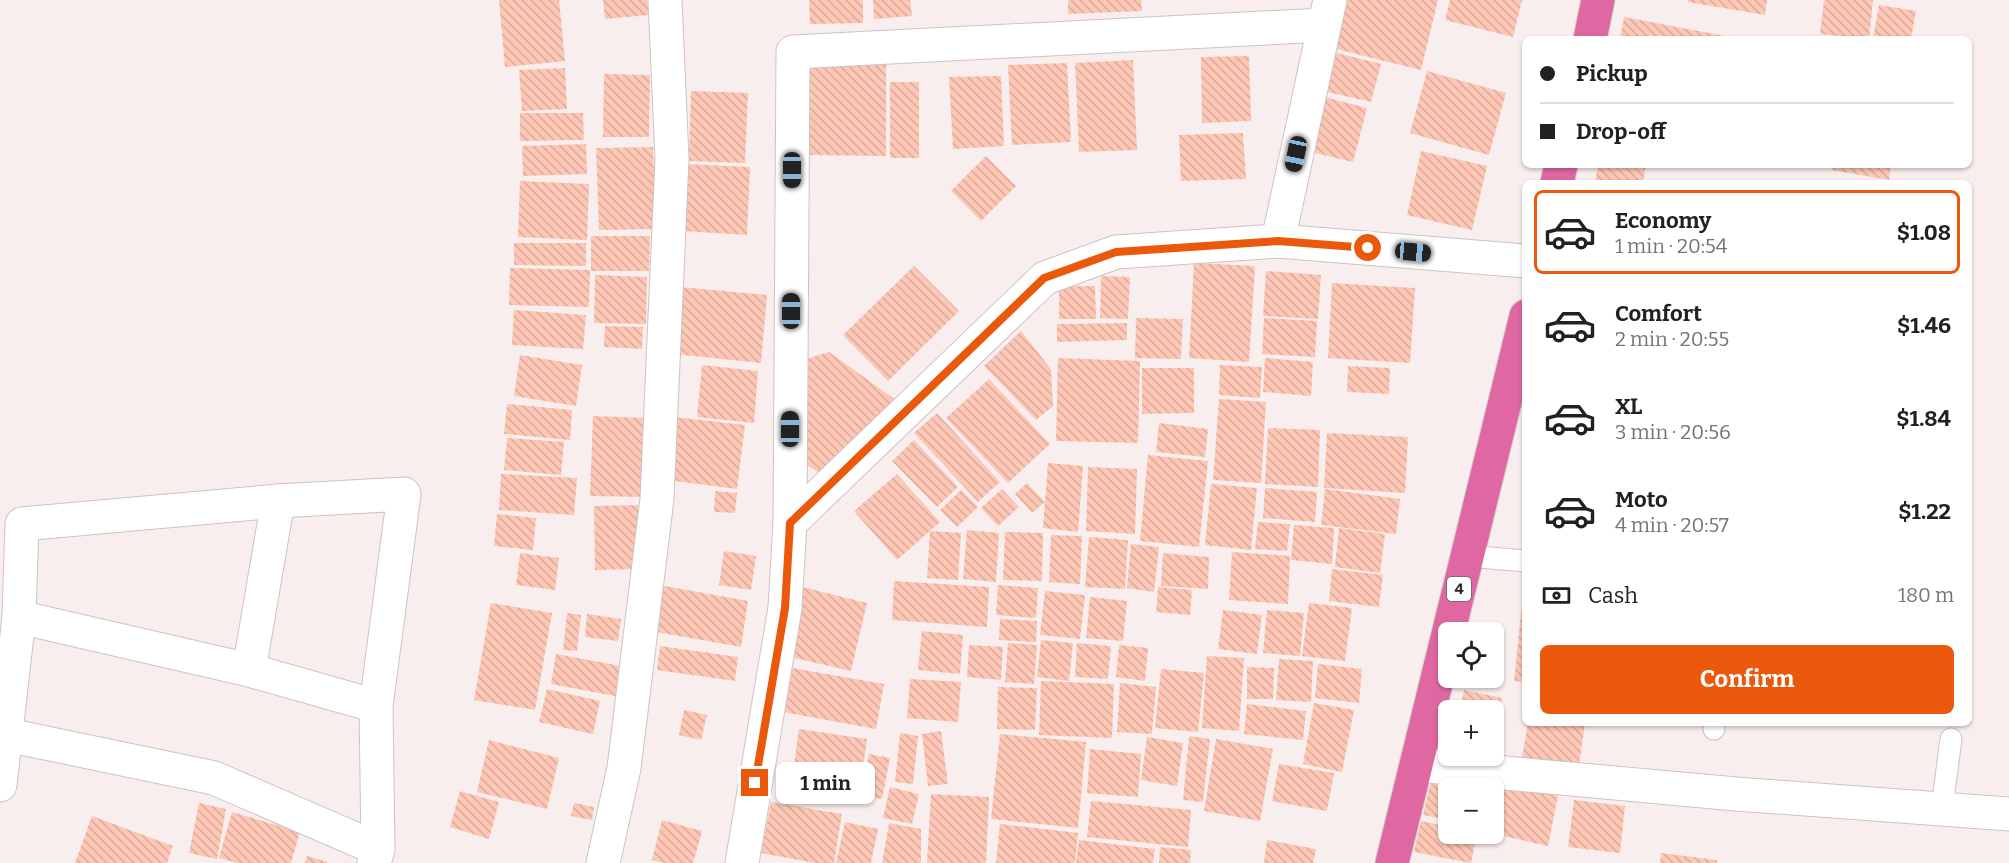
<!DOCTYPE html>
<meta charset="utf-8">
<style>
body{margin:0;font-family:Bitter,serif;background:#f2f2f2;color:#202124;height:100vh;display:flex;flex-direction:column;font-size:22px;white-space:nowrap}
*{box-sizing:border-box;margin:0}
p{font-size:20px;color:#757577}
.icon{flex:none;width:33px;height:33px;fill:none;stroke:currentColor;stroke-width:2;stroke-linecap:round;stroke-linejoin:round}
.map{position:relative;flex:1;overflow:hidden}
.panel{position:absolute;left:1522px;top:180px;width:450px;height:546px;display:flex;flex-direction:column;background:#fff;border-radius:9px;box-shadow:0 2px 4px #0004}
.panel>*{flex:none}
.top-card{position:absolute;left:1522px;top:36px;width:450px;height:132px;border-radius:9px;box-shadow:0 2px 4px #0004;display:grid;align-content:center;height:132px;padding:0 18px;background:#fff}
.controls{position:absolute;left:1438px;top:622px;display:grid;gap:12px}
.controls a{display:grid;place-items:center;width:66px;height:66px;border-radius:9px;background:#fff;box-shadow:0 2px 4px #0004;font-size:30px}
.end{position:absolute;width:27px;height:27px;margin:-14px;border:8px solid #ea580c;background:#fff;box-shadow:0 0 0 3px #fff}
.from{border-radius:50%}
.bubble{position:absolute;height:42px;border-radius:9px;background:#fff;box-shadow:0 2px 4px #0004;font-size:20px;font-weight:700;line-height:42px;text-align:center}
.car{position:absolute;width:18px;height:36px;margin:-18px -9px;border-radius:8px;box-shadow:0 0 4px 2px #0007;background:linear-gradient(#222 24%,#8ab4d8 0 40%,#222 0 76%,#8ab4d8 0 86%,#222 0)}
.top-card b{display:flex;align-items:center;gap:21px;height:57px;font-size:22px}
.top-card b+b{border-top:2px solid #e0e0e0}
.top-card i{width:15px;height:15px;background:#202124}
ul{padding:10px 0 0;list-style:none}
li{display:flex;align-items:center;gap:18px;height:84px;margin:0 12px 9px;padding:0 6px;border:3px solid transparent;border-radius:9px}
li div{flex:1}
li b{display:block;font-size:22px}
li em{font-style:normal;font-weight:700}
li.active{border-color:#ea580c}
li>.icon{width:54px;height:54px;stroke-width:1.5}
.pay{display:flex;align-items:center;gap:15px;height:66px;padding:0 18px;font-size:22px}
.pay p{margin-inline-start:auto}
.primary-button{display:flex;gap:12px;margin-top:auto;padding:12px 18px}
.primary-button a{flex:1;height:69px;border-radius:9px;background:#ea580c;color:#fff;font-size:24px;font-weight:700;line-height:69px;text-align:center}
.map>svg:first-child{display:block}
.building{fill:url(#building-back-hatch)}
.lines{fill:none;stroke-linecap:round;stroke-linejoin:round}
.lane-casing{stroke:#cec2c3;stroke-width:23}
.street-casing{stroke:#cec2c3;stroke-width:35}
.highway-casing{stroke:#d0cfcf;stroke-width:35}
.lane{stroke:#fff;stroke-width:21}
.street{stroke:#fff;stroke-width:33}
.highway{stroke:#e068a2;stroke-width:33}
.route{stroke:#ea580c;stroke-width:8}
.labels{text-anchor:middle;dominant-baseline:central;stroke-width:4.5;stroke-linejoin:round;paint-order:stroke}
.shield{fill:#fefefe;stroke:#686565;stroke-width:1.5}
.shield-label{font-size:15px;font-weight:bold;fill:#282424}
</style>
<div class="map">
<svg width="2009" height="863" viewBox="0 0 2009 863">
<defs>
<pattern id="building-back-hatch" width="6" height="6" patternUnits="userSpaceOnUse" patternTransform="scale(1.5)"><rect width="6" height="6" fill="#fec7b5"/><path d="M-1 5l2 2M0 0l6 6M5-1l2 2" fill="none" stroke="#daab9c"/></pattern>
</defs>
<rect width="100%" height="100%" fill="#f9eeee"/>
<g class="building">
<polygon points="499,0 559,0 565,61 505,67"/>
<polygon points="603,0 647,0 649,15 605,19"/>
<polygon points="809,0 863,0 863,23 810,24"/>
<polygon points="873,0 910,0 912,16 874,19"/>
<polygon points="1068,0 1141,0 1142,11 1068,14"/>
<polygon points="1343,0 1438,0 1421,70 1332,48"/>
<polygon points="1450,0 1522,0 1513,37 1445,20"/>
<polygon points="1688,0 1767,0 1765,15 1688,2"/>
<polygon points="1824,0 1873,0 1869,39 1820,34"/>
<polygon points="1879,5 1916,11 1911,39 1873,39"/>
<polygon points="1624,17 1725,36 1724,39 1620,39"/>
<polygon points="1329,51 1381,64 1371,102 1319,90"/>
<polygon points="1249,56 1251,121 1202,123 1201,57"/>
<polygon points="1133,60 1137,150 1079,152 1075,63"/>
<polygon points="810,61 886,62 886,156 810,155"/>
<polygon points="1067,63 1071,142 1012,145 1008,65"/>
<polygon points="565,68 567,109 522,111 519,70"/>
<polygon points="1427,71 1506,93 1489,155 1410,133"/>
<polygon points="604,74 650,75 649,137 603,137"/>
<polygon points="1001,76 1004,146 953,149 949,77"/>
<rect x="890" y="82" width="29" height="76"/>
<polygon points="691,91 748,93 745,163 689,161"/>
<polygon points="1325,97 1367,108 1353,162 1311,152"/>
<polygon points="520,113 583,113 584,140 520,141"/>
<polygon points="1243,133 1246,179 1181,181 1179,135"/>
<polygon points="586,144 587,174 523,176 522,146"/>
<polygon points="653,147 656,229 599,230 596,148"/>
<polygon points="1421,151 1487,166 1472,230 1407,215"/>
<polygon points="986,156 1016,186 981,221 951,191"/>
<polygon points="685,164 750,167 747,235 682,231"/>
<polygon points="1598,165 1646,165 1643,183 1595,183"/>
<polygon points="1833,165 1891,165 1889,180 1832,170"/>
<polygon points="520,181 589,184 587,240 518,237"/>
<polygon points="591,236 650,236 649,271 591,271"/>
<polygon points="514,243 586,243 586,266 514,265"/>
<polygon points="1194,263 1255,266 1249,362 1189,358"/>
<polygon points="914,266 959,311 888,381 843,335"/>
<polygon points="510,268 590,270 589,307 509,305"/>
<polygon points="1266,271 1321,275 1318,319 1263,316"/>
<polygon points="595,275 647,277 646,324 594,323"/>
<polygon points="1101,276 1130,277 1128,319 1100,318"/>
<polygon points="1332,283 1415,288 1410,363 1328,358"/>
<polygon points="1059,286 1095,286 1096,319 1059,319"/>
<polygon points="680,287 767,295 761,363 674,354"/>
<polygon points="514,310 586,315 583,349 512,345"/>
<polygon points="1136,318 1183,319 1181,359 1135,358"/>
<polygon points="1264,318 1317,321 1315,357 1262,354"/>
<polygon points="1127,323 1127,340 1057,342 1057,324"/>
<polygon points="605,326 643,327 642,349 604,347"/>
<polygon points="1021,331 1051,369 1053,406 1036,420 984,366"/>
<polygon points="829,352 896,400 821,474 798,459 806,359"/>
<polygon points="520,355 582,365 576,406 514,396"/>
<polygon points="1058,358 1140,361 1138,443 1056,441"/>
<polygon points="1265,358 1313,362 1311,396 1263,392"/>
<polygon points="702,365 758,371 754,423 697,417"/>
<polygon points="1220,365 1262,367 1260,398 1219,395"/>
<polygon points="1348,366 1390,368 1389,394 1347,392"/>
<polygon points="1142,368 1194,368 1194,413 1142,414"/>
<polygon points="989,379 1050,444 1008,483 946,418"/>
<polygon points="1219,399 1266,402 1261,483 1213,480"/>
<polygon points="507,404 572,410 570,440 504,434"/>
<polygon points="937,413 1000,482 978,502 914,433"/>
<polygon points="593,416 648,418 645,497 590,496"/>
<polygon points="673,417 745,425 737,489 666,480"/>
<polygon points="1159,423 1208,429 1205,457 1156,452"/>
<polygon points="1268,428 1320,430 1318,487 1265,484"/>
<polygon points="1327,433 1408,437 1405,493 1324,488"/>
<polygon points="507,438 564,442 561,475 504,470"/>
<polygon points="914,440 958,487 937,507 892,461"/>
<polygon points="1148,455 1208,461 1199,547 1140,541"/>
<polygon points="1048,463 1083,466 1078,532 1043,528"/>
<polygon points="1088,467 1137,469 1135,534 1086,531"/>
<polygon points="501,474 577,478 574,515 499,510"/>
<polygon points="897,474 940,522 897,560 854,511"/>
<polygon points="1027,483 1045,502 1032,513 1015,494"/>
<polygon points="1211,484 1257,488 1251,550 1205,545"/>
<polygon points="1265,488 1317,492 1315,522 1263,518"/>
<polygon points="1002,489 1019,507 998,526 981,508"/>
<polygon points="1325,489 1400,499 1396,534 1321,525"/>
<polygon points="961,490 978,507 957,527 940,510"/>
<polygon points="715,491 737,493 735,513 714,512"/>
<polygon points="638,505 640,569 595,570 594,506"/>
<polygon points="497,514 536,518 533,550 494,546"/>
<polygon points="1258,522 1290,524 1287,551 1255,549"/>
<polygon points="1294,525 1334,528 1332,564 1291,560"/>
<polygon points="1339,528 1385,534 1380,573 1335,567"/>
<polygon points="967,530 999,533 996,582 963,579"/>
<polygon points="930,531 961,533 958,580 927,578"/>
<polygon points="1005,532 1043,533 1042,581 1003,580"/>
<polygon points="1051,535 1082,536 1080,584 1049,582"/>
<polygon points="1089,537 1128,540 1125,589 1085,587"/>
<polygon points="1131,544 1159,547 1154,592 1127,588"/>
<polygon points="724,551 756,556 751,590 719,585"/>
<polygon points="1232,552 1290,556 1288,604 1229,600"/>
<polygon points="520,553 559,558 555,590 516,585"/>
<polygon points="1163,553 1209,557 1208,589 1161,586"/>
<polygon points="1332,569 1383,575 1379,607 1329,601"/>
<polygon points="894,581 989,587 987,627 892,620"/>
<polygon points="659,585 748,601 741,647 651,631"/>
<polygon points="998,585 1038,588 1036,618 996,615"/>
<polygon points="802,587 867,603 851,671 786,656"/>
<polygon points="1158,587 1192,590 1190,615 1156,612"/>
<polygon points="1045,591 1085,595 1080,639 1040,635"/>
<polygon points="1090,597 1127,601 1123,641 1086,638"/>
<polygon points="491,603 552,613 535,710 474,700"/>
<polygon points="1309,603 1352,608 1345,661 1302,656"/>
<polygon points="1522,605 1526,605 1526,682 1514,681"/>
<polygon points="1223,610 1262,615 1257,654 1218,649"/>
<polygon points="1267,610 1304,613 1300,656 1263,653"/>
<polygon points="567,613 581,615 577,651 563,650"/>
<polygon points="587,614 621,619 618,641 585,637"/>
<polygon points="1000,619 1037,621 1036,642 999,640"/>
<polygon points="922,631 963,635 960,674 918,670"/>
<polygon points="1041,640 1073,643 1069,681 1037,677"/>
<polygon points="1008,643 1037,645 1034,684 1005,682"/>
<polygon points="1077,643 1111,646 1108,679 1075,677"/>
<polygon points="969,645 1003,647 1001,680 967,677"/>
<polygon points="1119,645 1148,648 1145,681 1116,677"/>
<polygon points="660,646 738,657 735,681 657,670"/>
<polygon points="556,654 626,667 620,697 551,684"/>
<polygon points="1207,656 1244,658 1239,731 1202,728"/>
<polygon points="1279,659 1313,661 1311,702 1276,700"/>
<polygon points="1318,664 1362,669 1359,703 1315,698"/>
<polygon points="786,667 884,684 876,729 778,711"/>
<polygon points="1247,667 1274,668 1273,699 1247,699"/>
<polygon points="1161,669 1204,673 1198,732 1155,728"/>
<polygon points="910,679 961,682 958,722 907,718"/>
<polygon points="1041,681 1114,684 1112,738 1039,735"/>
<polygon points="1120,683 1156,687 1152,734 1117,732"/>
<polygon points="998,687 1037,688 1035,730 997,729"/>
<polygon points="547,689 600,701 593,734 539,722"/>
<polygon points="1464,690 1502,698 1495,732 1494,711 1460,711"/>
<polygon points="1314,703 1354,710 1342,772 1303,764"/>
<polygon points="1247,704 1306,711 1303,740 1244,734"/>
<polygon points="684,710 707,715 701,740 679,735"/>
<polygon points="1528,723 1585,723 1578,773 1521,763"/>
<polygon points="799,729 867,739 858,803 790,793"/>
<polygon points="941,731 948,784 928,786 922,734"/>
<polygon points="900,733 918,736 913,784 895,782"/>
<polygon points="1000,734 1086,742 1078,828 991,819"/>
<polygon points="1189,736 1210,739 1203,802 1183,800"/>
<polygon points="1147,737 1183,743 1177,786 1141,780"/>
<polygon points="1216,739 1273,749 1260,821 1204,811"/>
<polygon points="489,740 559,758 547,809 477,792"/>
<polygon points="1090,749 1141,754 1138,797 1087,793"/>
<polygon points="869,754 890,758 882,799 861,795"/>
<polygon points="1279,764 1334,773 1327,811 1272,801"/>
<polygon points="1432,777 1466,785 1465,789 1449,789 1449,820 1423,815"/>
<polygon points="1472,777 1558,796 1548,846 1494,834 1494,789 1469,789"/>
<polygon points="890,787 919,794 912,824 883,818"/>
<polygon points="460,791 499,802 489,839 450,827"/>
<polygon points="931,794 989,797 986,863 927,863"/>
<polygon points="1574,800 1625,806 1620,853 1568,847"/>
<polygon points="1091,801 1191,810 1188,847 1087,837"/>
<polygon points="771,802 842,814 834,863 815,863 761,853"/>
<polygon points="199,803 226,809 217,859 189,853"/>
<polygon points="574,803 594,807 592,820 571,816"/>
<polygon points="232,812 300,832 291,863 237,863 219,858"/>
<polygon points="92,816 173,846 167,863 75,863"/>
<polygon points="662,820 702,831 693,863 664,863 652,860"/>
<polygon points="1421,821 1449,827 1449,834 1477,834 1471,863 1414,852"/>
<polygon points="845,822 878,829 871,863 836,863"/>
<polygon points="889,823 921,829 921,863 882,863"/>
<polygon points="1000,824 1078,833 1075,863 996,863"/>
<polygon points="1079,840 1155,849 1153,863 1076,863"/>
<polygon points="1267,840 1316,849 1313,863 1264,863"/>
<polygon points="1160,847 1191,850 1190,863 1159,863"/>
<polygon points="1661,853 1717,860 1717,863 1660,863"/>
<polygon points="307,856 327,862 327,863 305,863"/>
</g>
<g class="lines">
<g class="lane-casing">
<g id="lane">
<polyline points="1467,556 1526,561"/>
<polyline points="1714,729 1714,723"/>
<polyline points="1942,808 1951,739"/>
</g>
</g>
<g class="street-casing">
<g id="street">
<polyline points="1278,241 1330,0"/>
<polyline points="790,523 1045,278 1116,252 1278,241 1526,261"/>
<polyline points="19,617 249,670 376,706"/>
<polyline points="249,670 278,501"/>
<polyline points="7,735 214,778 378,849"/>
<polyline points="1417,765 1736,794 2009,814"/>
<polyline points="0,785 19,617 22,524 278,501 404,494 376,706 378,849 374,863"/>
<polyline points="603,863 624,768 657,499 672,159 665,0"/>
<polyline points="742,863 785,608 790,523 793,52 1324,25"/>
</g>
</g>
<g class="highway-casing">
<g id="highway">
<polyline points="1590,39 1598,0"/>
<polyline points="1557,183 1561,165"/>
<polyline points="1392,863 1526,316"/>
</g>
</g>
<use href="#lane" class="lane"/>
<use href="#street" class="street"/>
<use href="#highway" class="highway"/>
</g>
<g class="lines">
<polyline class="route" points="755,783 785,608 790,523 1044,278 1116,252 1278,241 1368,248"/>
</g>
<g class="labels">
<rect class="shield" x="1447" y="577" width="24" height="24" rx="4.5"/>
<g class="shield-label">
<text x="1459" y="589">4</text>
</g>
</g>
</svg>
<div class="controls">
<a><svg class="icon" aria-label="locate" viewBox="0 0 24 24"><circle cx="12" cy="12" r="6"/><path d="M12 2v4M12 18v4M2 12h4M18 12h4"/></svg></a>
<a>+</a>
<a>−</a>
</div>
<i class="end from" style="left:1368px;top:248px"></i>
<i class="end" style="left:755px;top:783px"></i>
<div class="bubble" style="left:776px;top:762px;width:99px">1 min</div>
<i class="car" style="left:1296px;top:154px;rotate:192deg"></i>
<i class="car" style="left:792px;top:170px;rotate:180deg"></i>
<i class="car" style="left:1413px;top:252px;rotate:95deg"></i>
<i class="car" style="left:791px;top:311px;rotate:0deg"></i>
<i class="car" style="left:790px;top:429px;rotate:0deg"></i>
<div class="top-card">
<b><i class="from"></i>Pickup</b>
<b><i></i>Drop-off</b>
</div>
<section class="panel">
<ul>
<li class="active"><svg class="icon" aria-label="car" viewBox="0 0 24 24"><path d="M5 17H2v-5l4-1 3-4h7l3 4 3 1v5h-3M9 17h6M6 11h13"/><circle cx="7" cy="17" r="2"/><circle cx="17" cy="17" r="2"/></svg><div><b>Economy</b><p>1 min · 20:54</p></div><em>$1.08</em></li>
<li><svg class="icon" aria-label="car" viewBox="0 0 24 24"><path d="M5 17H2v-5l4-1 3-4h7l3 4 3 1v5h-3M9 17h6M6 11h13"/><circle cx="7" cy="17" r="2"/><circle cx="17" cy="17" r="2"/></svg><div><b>Comfort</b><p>2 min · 20:55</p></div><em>$1.46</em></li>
<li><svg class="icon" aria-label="car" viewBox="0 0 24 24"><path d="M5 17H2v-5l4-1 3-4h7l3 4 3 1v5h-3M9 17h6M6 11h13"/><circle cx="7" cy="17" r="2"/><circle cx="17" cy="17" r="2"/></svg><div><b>XL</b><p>3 min · 20:56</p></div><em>$1.84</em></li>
<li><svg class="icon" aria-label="car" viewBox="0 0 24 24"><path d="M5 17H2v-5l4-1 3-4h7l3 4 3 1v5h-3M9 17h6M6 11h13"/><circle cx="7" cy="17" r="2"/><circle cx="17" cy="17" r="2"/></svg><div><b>Moto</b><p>4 min · 20:57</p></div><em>$1.22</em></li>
</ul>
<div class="pay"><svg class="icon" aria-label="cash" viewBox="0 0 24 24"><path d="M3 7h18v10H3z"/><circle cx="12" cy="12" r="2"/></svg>Cash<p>180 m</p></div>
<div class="primary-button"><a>Confirm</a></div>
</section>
</div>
